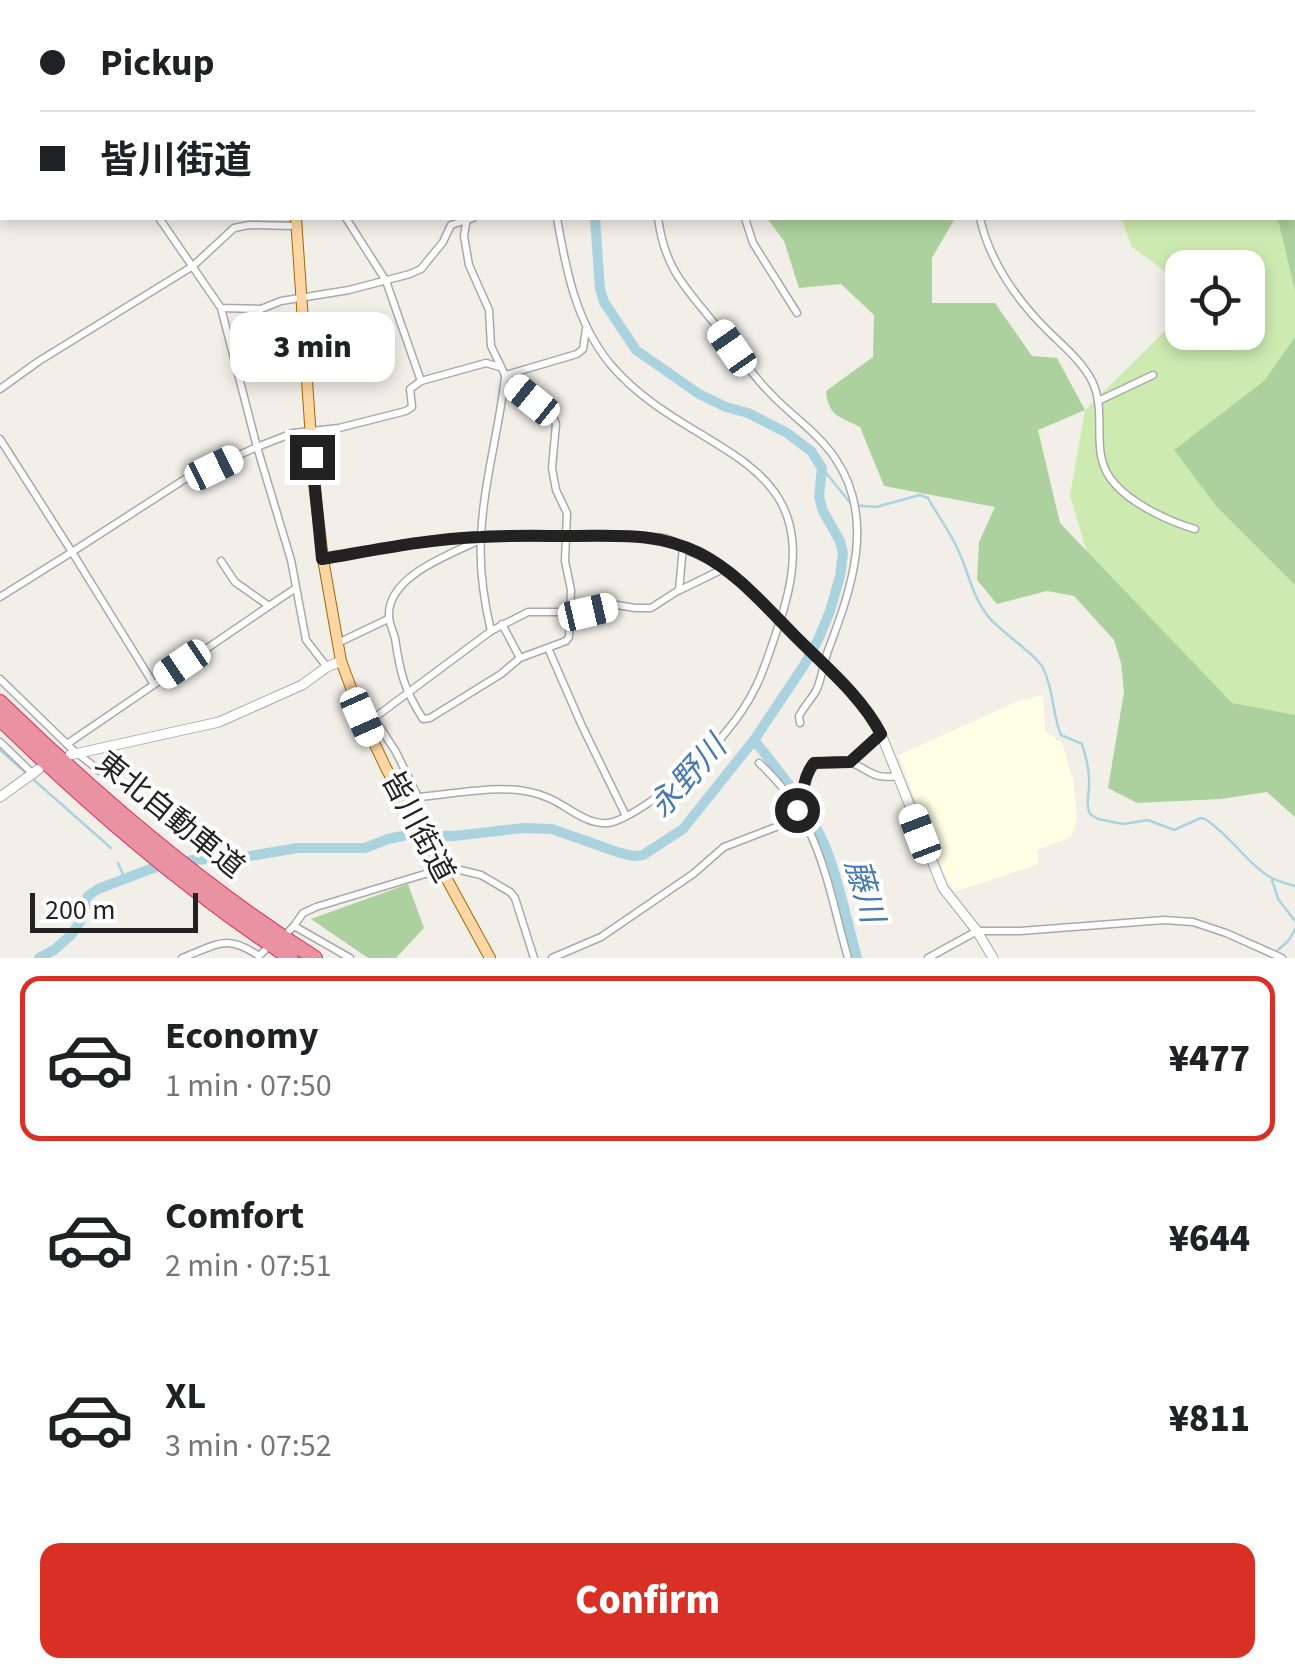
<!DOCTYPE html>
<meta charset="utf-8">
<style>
body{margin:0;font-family:"Source Sans 3","Noto Sans JP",sans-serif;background:#f6f6f6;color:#202124;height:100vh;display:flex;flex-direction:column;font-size:38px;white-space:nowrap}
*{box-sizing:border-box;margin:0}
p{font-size:32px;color:#757577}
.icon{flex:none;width:55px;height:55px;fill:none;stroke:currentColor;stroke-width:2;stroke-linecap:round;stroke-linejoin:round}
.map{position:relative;height:958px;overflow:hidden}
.sheet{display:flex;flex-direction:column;background:#fff;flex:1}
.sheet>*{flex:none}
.banner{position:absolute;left:0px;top:0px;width:1295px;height:220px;box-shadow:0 5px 15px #0003;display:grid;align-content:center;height:220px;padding:0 40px;background:#fff}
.tools{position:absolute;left:1165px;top:250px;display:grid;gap:20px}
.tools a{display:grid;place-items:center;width:100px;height:100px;border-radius:20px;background:#fff;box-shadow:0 5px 15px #0003;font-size:50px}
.scale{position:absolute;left:30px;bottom:25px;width:168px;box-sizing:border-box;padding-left:10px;border:5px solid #222;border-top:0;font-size:28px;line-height:35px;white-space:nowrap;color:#222;-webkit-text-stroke:8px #fff;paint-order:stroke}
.end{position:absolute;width:45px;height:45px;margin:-22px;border:12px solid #222;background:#fff;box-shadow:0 0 0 5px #fff}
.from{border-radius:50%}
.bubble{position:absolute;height:70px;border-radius:20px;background:#fff;box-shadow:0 5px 15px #0003;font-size:32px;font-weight:800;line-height:70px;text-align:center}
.car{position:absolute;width:30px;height:60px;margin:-30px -15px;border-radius:12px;box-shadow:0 0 8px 2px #0007;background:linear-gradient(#fff 24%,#345 0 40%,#fff 0 76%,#345 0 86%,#fff 0)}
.banner b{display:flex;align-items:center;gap:35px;height:95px;font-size:38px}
.banner b+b{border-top:2px solid #e0e0e0}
.banner i{width:25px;height:25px;background:#202124}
ul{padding:18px 0 0;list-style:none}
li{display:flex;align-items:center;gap:30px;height:165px;margin:0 20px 15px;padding:0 20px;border:5px solid transparent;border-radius:20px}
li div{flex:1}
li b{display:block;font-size:38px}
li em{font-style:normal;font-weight:800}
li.selected{border-color:#d93025}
li>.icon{width:90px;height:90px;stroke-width:1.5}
.cta{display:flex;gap:20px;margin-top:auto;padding:20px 40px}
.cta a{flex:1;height:115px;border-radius:20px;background:#d93025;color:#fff;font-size:40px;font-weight:800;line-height:115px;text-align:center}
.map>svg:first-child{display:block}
.education{fill:#ffffe5}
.grass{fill:#cdebb0}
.forest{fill:#add19e}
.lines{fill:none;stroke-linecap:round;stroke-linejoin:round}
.stream{stroke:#aad3df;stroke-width:2.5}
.river{stroke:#aad3df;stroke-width:10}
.minor-casing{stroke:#a9a9a9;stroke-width:9}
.tertiary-casing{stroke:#a9a9a9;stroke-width:11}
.primary-casing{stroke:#a06b00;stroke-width:12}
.motorway-casing{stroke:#dc2a67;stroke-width:16}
.minor{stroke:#fff;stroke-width:6}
.tertiary{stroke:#fff;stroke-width:9}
.primary{stroke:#fcd6a4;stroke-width:10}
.motorway{stroke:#e892a2;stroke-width:14}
.route{stroke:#222;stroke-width:12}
.labels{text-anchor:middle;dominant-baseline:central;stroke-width:8;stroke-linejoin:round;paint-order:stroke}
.street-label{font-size:30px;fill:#222;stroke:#fff}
.water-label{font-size:32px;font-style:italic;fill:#4a7aab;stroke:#fff}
</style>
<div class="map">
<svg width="1295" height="958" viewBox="0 0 1295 958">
<rect width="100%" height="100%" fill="#f2efe9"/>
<polygon class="education" points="1043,695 1045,731 1062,743 1073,780 1077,819 1071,837 1037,850 1039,864 954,892 935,855 899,755 1016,702"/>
<polygon class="grass" points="1293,68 1295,69 1295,717 1236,718 1089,560 1070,495 1085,410 1182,314 1182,332 1248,332 1248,268 1182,268 1182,284 1132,247 1121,218 1292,218"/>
<g class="forest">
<polygon points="1293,195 1295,197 1295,291 1279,223 1275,218 1292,218"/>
<path d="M767 218H953L954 220 932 258V303H995L1032 356 1057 358 1085 410 1038 430 1060 523 1232 703 1295 715V817L1267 792 1221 799 1137 803 1108 788 1124 692 1121 663 1114 640 1074 596 1047 591 997 604 977 580 979 542 995 507 884 486 860 427C840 417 828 416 826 391L873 357 874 315 841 284 799 288 784 241Z"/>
<polygon points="1295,337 1295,585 1216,506 1174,450 1264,381"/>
<polygon points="408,884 424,928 396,958 368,958 311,919"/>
</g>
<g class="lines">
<g class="stream">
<path d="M822 468 852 505 876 507 920 495 928 498C938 516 951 533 959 552 969 574 972 595 987 615 1001 633 1035 653 1043 668 1054 689 1052 714 1061 735L1082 744C1087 759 1090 773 1089 788 1088 799 1086 804 1090 814L1098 819 1123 824 1148 820 1174 830 1201 818 1205 819C1229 834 1250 867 1272 878 1279 882 1288 884 1295 886"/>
<polyline points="0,750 25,772"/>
<polyline points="34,780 111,848"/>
<polyline points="118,863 125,879"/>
<polyline points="1272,880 1278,899 1295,921"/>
<polyline points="1277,951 1289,940 1295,929"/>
</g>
<g class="river">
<polyline points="655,2 657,0"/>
<path d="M754 740C783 776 815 815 830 859 841 891 848 925 857 958"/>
<polyline points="39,958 54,950 71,935 80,922 88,896 98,889 153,868 193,860 245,857 297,848 365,848 388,839 407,835 454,836 523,828 552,829 620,853 634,856 643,855 683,829 754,740 803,667 818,640 830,611 840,576 843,553 840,541 823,511 819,497 822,468 811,451 787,433 748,413 726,407 699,394 636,350 604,302 600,289 595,218"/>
</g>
<g class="minor-casing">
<g id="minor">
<polyline points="89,0 90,2"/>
<polyline points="226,0 227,2"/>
<polyline points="403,0 408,2"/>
<polyline points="1010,0 1011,2"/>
<polyline points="23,2 29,0"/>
<polyline points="144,2 145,0"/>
<polyline points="604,2 604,0"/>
<polyline points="691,2 691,0"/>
<polyline points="761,2 762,0"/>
<polyline points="872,2 872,0"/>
<polyline points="0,11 2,10"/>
<polyline points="0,82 2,81"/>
<polyline points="0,156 2,155"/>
<polyline points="0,189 2,188"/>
<polyline points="159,218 221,308 261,309 281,301 349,290 410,274 421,269 443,242 451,225 473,218"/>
<polyline points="346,218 386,281 421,381"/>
<path d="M467 218 464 236 469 265 489 310 491 346 505 375 552 414 556 424 552 468 556 490 567 513 565 561 571 590 569 637 566 641 520 658 501 674 430 718 423 719C404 689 400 673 395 638 393 631 389 623 389 616 387 576 451 554 480 540"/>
<path d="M658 218C665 271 687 289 719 329 736 351 751 374 771 394 792 416 818 433 835 458 876 518 852 587 829 648 824 660 821 682 816 691 811 699 804 707 799 716L800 723"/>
<polyline points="745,218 753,243 797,313"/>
<path d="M980 218C989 260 1016 299 1046 329 1062 345 1082 361 1092 381 1109 416 1087 454 1115 484 1132 504 1170 522 1195 529"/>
<polyline points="221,308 257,447 293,433 339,428 406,411 412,407 410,389 421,381 486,363 500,367"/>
<polyline points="506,375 577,354 583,349 586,329"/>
<polyline points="0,389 39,361 193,266 234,228 249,225 296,226"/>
<polyline points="1098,401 1153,375"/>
<polyline points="0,439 72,552 185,479 257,447 291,560 306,640 327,667"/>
<polyline points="221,561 235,582 269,606 296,588"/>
<polyline points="680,590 723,569"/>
<polyline points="0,597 72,552 153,683"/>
<polyline points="502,624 520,658"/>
<path d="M491 631C484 601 479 570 481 538 483 484 499 431 505 377"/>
<polyline points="338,643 388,619"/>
<polyline points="548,648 582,726 626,816"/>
<polyline points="0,679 72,749 101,772"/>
<polyline points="362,717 368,715 374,718 491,631 528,612 588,612 617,605 635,608 651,608 679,590 683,547"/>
<polyline points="374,718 396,752 418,797 402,798"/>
<polyline points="0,742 32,773"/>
<polyline points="67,744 269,606"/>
<polyline points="850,762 881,734"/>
<path d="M759 763C820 818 827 884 848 958"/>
<path d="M418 797C459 794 507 781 546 797 566 804 584 825 608 823 629 821 692 773 707 756 714 749 719 740 726 732 759 693 765 665 781 618 835 450 692 460 611 365 576 323 566 270 557 218"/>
<polyline points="294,926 303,913 316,907 425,874 456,869 481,875 510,892 515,898 534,958"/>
<polyline points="289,931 294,926 350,958"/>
<path d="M182 958C217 945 226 933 259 956L265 950"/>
<path d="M552 958 601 937 693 874 724 847 789 822 805 793V776L814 763C825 761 839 759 849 762 870 769 871 780 898 776"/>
<polyline points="928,958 977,931 1020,931 1164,920 1193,922 1226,933 1282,958"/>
</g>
</g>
<g class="tertiary-casing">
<g id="tertiary">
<polyline points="323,559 416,543 481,536 630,536 665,539 711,560 740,581 845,686 867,712 881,734 943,888 977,931 993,958"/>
<polyline points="70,755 219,722 302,685 327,667 341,661"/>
<polyline points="0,797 39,769"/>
</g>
</g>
<g class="primary-casing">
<g id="primary">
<polyline points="298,0 298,2"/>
<polyline points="296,218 314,483 323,559 341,661 362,717 386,768 490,958"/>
</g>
</g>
<g class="motorway-casing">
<g id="motorway">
<path d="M0 702C98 797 200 885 315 958"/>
<path d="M0 719C91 807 185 889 291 958"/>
</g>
</g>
<use href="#minor" class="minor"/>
<use href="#tertiary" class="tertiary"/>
<use href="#primary" class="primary"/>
<use href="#motorway" class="motorway"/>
</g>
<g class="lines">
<path class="route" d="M312 457 322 559C375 550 427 539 481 537 511 535 542 536 572 536 618 536 656 532 699 553 737 572 766 607 796 637 826 667 861 696 881 734L850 762 814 763C802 778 805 793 797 810"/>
</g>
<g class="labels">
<g class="street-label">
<text transform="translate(170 815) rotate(39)">東北自動車道</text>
<text transform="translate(418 827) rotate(62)">皆川街道</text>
</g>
<g class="water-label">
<text transform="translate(688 777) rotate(-48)">永野川</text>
<text transform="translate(864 891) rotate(74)">藤川</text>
</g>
</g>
</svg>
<div class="tools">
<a><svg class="icon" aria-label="locate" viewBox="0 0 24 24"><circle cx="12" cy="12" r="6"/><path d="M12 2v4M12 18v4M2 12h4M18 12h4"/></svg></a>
</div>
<div class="scale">200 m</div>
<i class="end from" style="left:797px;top:810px"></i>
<i class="end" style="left:312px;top:457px"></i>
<div class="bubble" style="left:230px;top:312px;width:165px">3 min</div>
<i class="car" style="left:732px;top:348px;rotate:325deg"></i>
<i class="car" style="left:532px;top:400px;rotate:309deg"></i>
<i class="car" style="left:214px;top:468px;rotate:64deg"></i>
<i class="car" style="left:588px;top:612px;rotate:77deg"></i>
<i class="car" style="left:182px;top:664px;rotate:236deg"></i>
<i class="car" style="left:362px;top:717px;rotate:156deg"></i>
<i class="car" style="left:920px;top:834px;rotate:339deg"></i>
<div class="banner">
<b><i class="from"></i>Pickup</b>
<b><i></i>皆川街道</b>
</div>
</div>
<section class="sheet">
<ul>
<li class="selected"><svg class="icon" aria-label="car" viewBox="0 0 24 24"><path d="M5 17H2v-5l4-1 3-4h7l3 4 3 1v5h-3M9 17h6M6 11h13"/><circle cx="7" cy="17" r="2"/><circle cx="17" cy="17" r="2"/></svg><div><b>Economy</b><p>1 min · 07:50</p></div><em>¥477</em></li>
<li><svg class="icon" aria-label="car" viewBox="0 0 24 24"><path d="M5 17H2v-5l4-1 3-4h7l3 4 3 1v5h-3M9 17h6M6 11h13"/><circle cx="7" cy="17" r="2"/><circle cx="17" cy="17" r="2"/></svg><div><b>Comfort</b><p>2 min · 07:51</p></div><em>¥644</em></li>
<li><svg class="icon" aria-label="car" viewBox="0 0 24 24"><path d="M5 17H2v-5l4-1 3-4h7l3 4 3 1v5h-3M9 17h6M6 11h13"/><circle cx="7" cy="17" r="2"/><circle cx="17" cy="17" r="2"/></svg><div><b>XL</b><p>3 min · 07:52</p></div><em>¥811</em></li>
</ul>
<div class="cta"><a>Confirm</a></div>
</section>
